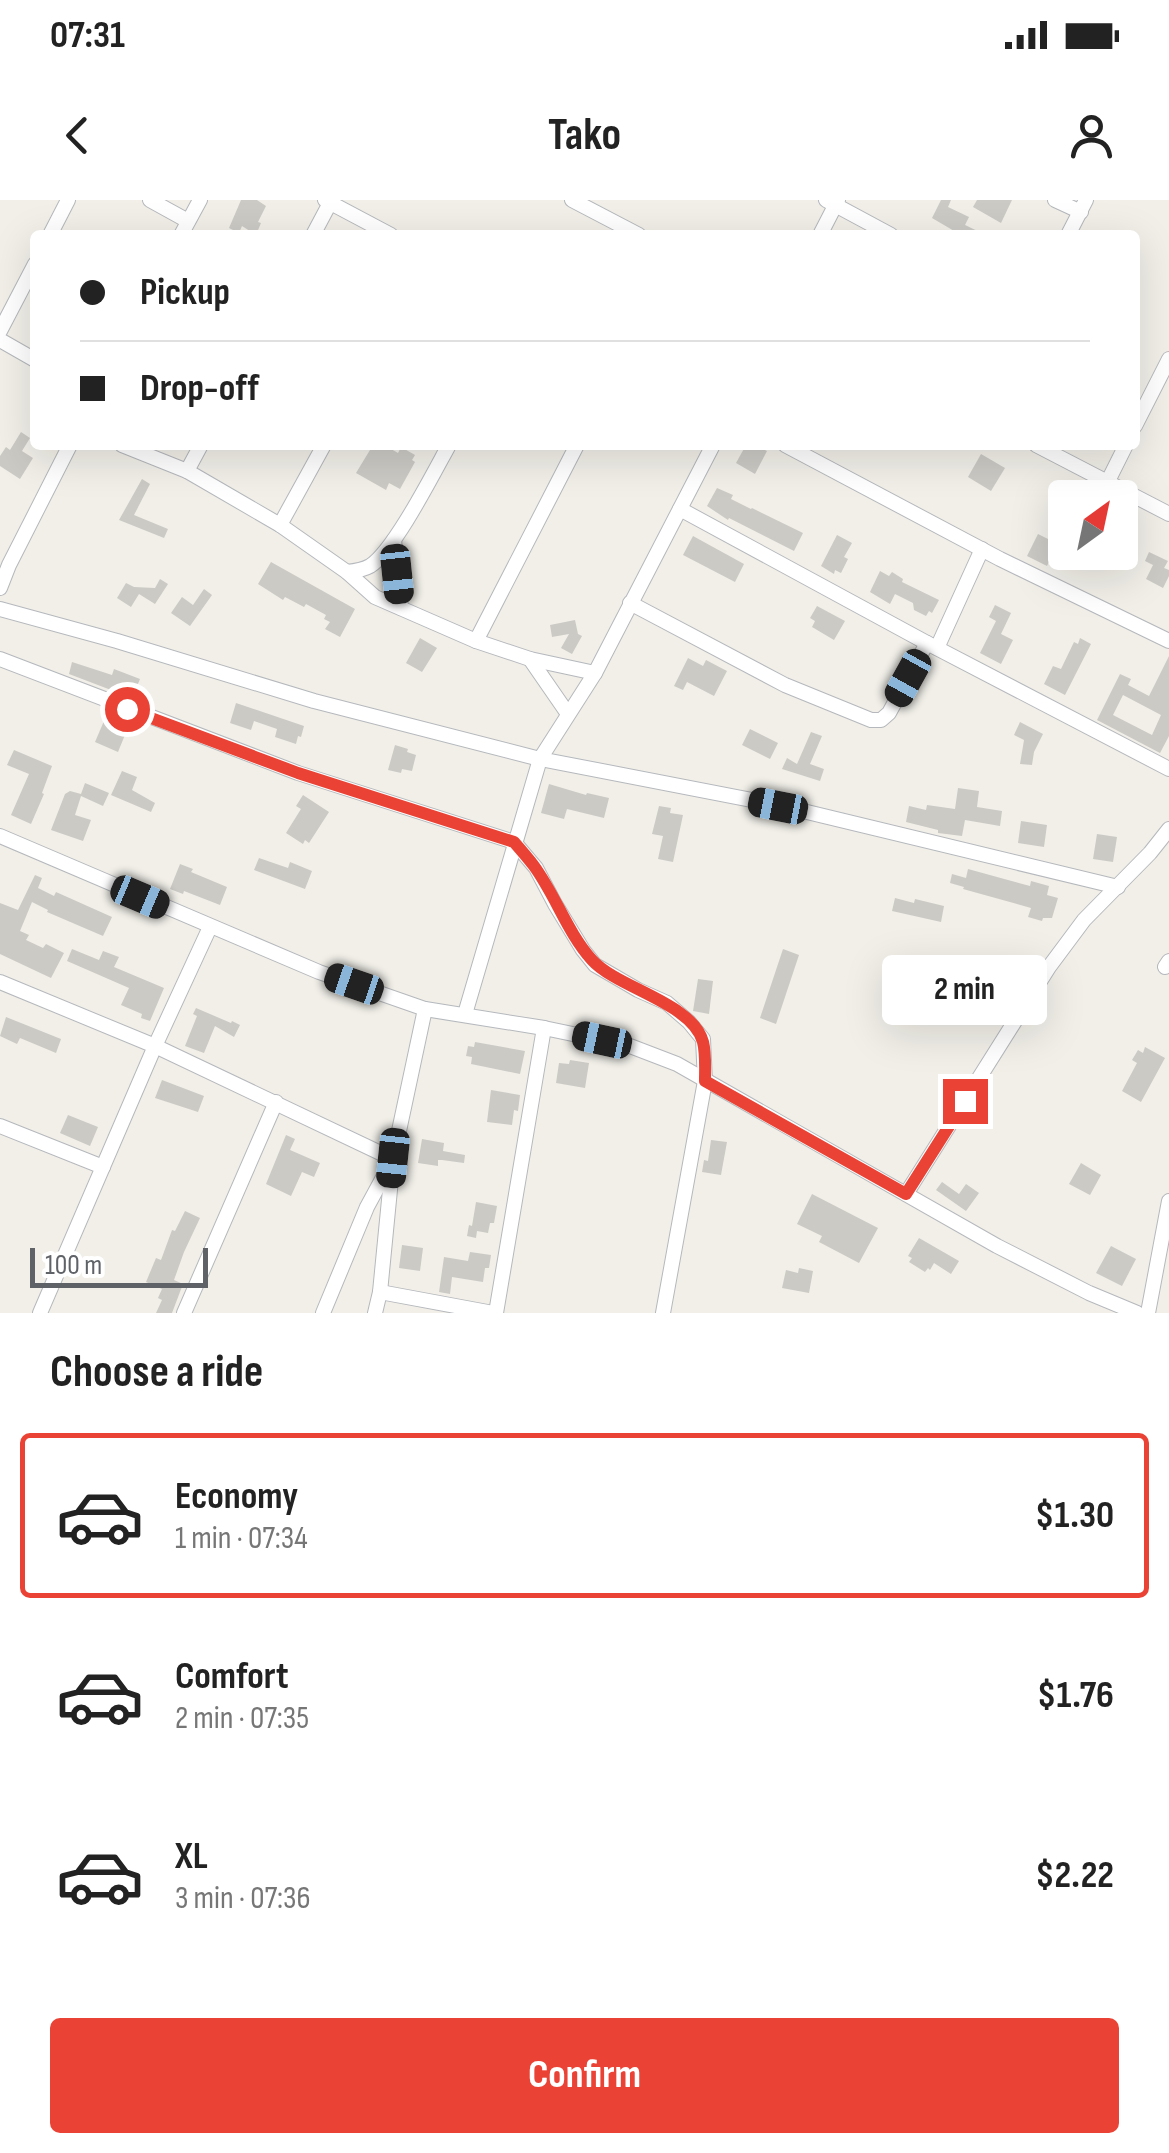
<!DOCTYPE html>
<meta charset="utf-8">
<style>
body{margin:0;font-family:"Sofia Sans Condensed",sans-serif;background:#f6f6f6;color:#222;height:100vh;display:flex;flex-direction:column;font-size:38px;white-space:nowrap}
*{box-sizing:border-box;margin:0}
p{font-size:32px;color:#767676}
.icon{flex:none;width:55px;height:55px;fill:none;stroke:currentColor;stroke-width:2;stroke-linecap:round;stroke-linejoin:round}
.map{position:relative;height:1113px;overflow:hidden}
.sheet{display:flex;flex-direction:column;background:#fff;flex:1}
.sheet>*{flex:none}
.banner{position:absolute;left:30px;top:30px;width:1110px;height:220px;border-radius:10px;box-shadow:0 10px 40px #0002;display:grid;align-content:center;height:220px;padding:0 50px;background:#fff}
.needle{width:65px;rotate:33deg}
.fabs{position:absolute;left:1048px;top:280px;display:grid;gap:20px}
.fabs a{display:grid;place-items:center;width:90px;height:90px;border-radius:10px;background:#fff;box-shadow:0 10px 40px #0002;font-size:50px}
.scale{position:absolute;left:30px;bottom:25px;width:178px;box-sizing:border-box;padding-left:10px;border:5px solid #5f6368;border-top:0;font-size:28px;line-height:35px;white-space:nowrap;color:#5f6368;-webkit-text-stroke:8px #fff;paint-order:stroke}
.end{position:absolute;width:45px;height:45px;margin:-22px;border:12px solid #ea4335;background:#fff;box-shadow:0 0 0 5px #fff}
.from{border-radius:50%}
.bubble{position:absolute;height:70px;border-radius:10px;background:#fff;box-shadow:0 10px 40px #0002;font-size:32px;font-weight:700;line-height:70px;text-align:center}
.car{position:absolute;width:30px;height:60px;margin:-30px -15px;border-radius:12px;box-shadow:0 0 8px 2px #0007;background:linear-gradient(#222 24%,#8ab4d8 0 40%,#222 0 76%,#8ab4d8 0 86%,#222 0)}
.banner b{display:flex;align-items:center;gap:35px;height:95px;font-size:38px}
.banner b+b{border-top:2px solid #e0e0e0}
.banner i{width:25px;height:25px;background:#222}
ul{padding:0;list-style:none}
li{display:flex;align-items:center;gap:30px;height:165px;margin:0 20px 15px;padding:0 30px;border:5px solid transparent;border-radius:10px}
li div{flex:1}
li b{display:block;font-size:38px}
li em{font-style:normal;font-weight:700}
li.current{border-color:#ea4335}
li>.icon{width:90px;height:90px;stroke-width:1.5}
h2{padding:0 50px;font-size:45px;line-height:120px}
.cta{display:flex;gap:20px;margin-top:auto;padding:20px 50px}
.cta a{flex:1;height:115px;border-radius:10px;background:#ea4335;color:#fff;font-size:40px;font-weight:700;line-height:115px;text-align:center}
.status{display:flex;justify-content:space-between;align-items:center;height:70px;padding:0 50px;background:#fff;direction:ltr}
.status svg{height:28px;fill:currentColor}
header{display:flex;justify-content:space-between;align-items:center;height:130px;padding:0 50px;background:#fff;font-size:45px;font-weight:700}
.map>svg:first-child{display:block}
.building{fill:#cccac5;fill-rule:evenodd}
.lines{fill:none;stroke-linecap:round;stroke-linejoin:round}
.minor-casing{stroke:#b5b8bc;stroke-width:16}
.minor{stroke:#fff;stroke-width:14}
.route{stroke:#ea4335;stroke-width:12}
</style>
<div class="status"><b>07:31</b><svg viewBox="0 0 49 12"><path d="M0 12V9h3v3zM5 12V6h3v6zM10 12V3h3v9zM15 12V0h3v12zM26 1h20v11H26zM47 4h2v5h-2z"/></svg></div>
<header><svg class="icon" aria-label="back" viewBox="0 0 24 24"><path d="M15 5l-7 7 7 7"/></svg>Tako<svg class="icon" aria-label="person" viewBox="0 0 24 24"><circle cx="12" cy="8" r="4"/><path d="M4 21q1-7 8-7t8 7"/></svg></header>
<div class="map">
<svg width="1169" height="1113" viewBox="0 0 1169 1113">
<rect width="100%" height="100%" fill="#f1efe8"/>
<g class="building">
<polygon points="241,0 257,0 266,6 258,22 261,23 256,35 242,26 239,33 229,28"/>
<polygon points="941,0 951,0 948,7 969,17 965,25 986,35 961,35 932,18"/>
<polygon points="977,0 1012,0 1001,23 973,7"/>
<polygon points="21,232 30,238 22,251 33,258 20,279 0,266 0,256 6,247 10,250"/>
<polygon points="373,245 384,245 398,253 401,247 415,255 412,260 415,262 400,289 389,283 386,290 356,273"/>
<polygon points="746,245 755,245 767,251 755,274 736,263"/>
<polygon points="981,254 1005,268 991,291 968,277"/>
<polygon points="142,279 150,284 134,315 168,329 164,338 119,320"/>
<polygon points="717,288 733,295 731,299 751,309 752,308 803,333 794,351 729,318 728,320 707,306"/>
<polygon points="1038,334 1058,344 1047,366 1027,356"/>
<polygon points="837,335 852,343 844,357 848,359 841,373 835,370 834,374 821,366"/>
<polygon points="693,336 744,364 735,382 683,355"/>
<polygon points="1149,352 1168,361 1164,368 1169,370 1169,376 1163,388 1146,379 1153,365 1145,361"/>
<polygon points="271,362 355,409 340,437 325,429 330,422 324,419 326,415 306,404 304,407 285,397 283,400 258,384"/>
<polygon points="880,371 889,376 892,372 903,379 902,382 939,400 932,413 929,411 926,416 914,410 913,403 895,394 890,404 870,392"/>
<polygon points="160,379 168,384 155,404 139,394 131,407 117,398 126,383 134,387 155,388"/>
<polygon points="204,389 212,395 190,426 171,413 182,397 193,405"/>
<polygon points="995,405 1011,413 1001,434 1013,440 1001,464 980,453 996,421 989,417"/>
<polygon points="817,406 845,421 834,440 812,427 815,421 810,418"/>
<polygon points="575,420 578,434 582,436 572,454 561,448 569,434 552,437 550,425"/>
<polygon points="420,438 437,448 422,472 406,463"/>
<polygon points="1080,438 1091,444 1065,495 1044,484 1053,466 1061,469 1074,442 1078,444"/>
<path d="M1169 456V536L1160 553 1097 520 1120 474 1131 479 1128 485 1149 496ZM1123 495 1161 515 1152 535 1113 515Z"/>
<polygon points="688,458 703,466 706,460 727,471 714,496 687,482 683,490 674,486"/>
<polygon points="72,462 112,475 114,469 140,479 132,498 69,474"/>
<polygon points="236,503 304,526 301,537 298,536 296,544 275,537 277,529 254,521 251,530 230,523"/>
<polygon points="104,521 127,530 118,552 95,542"/>
<polygon points="1020,522 1043,534 1034,552 1032,565 1020,564 1024,540 1014,535"/>
<polygon points="750,529 778,543 770,559 742,545"/>
<polygon points="811,532 822,536 810,564 824,569 820,581 782,569 787,558 797,564"/>
<polygon points="395,545 408,549 407,552 416,555 412,571 402,569 401,573 388,570"/>
<polygon points="14,550 52,566 42,593 44,594 31,624 11,615 29,574 7,565"/>
<polygon points="122,571 137,577 132,590 155,603 151,612 111,595"/>
<polygon points="85,583 109,593 103,606 81,596 75,615 91,620 83,641 51,630 65,594 70,591 81,594"/>
<polygon points="549,584 586,595 587,593 609,598 604,618 567,609 564,619 541,613"/>
<polygon points="958,588 979,591 977,607 1002,611 1000,626 965,620 962,636 938,633 938,630 906,622 909,606 926,610 927,605 955,609"/>
<polygon points="303,595 329,612 309,643 305,640 303,644 286,633 301,609 296,606"/>
<polygon points="659,606 671,608 670,613 683,615 673,662 658,659 663,636 652,634"/>
<polygon points="1021,621 1047,625 1044,647 1018,643"/>
<polygon points="1097,634 1117,637 1113,662 1093,659"/>
<polygon points="259,658 288,668 290,662 312,671 305,689 254,670"/>
<polygon points="180,664 193,669 191,672 227,687 220,705 184,691 183,694 170,689"/>
<polygon points="968,669 1030,686 1031,681 1049,686 1047,695 1058,698 1052,718 1043,718 1042,721 1028,717 1031,708 963,689 964,687 950,683 952,674 966,678"/>
<polygon points="35,675 42,678 38,688 54,696 56,692 112,717 103,736 47,712 48,710 32,702 20,731 29,735 26,740 43,748 46,744 64,753 51,778 0,754 0,703 18,710"/>
<polygon points="895,698 914,703 915,699 944,706 941,722 892,711"/>
<polygon points="72,749 99,760 103,751 119,757 114,767 164,788 150,821 141,818 142,814 121,805 129,788 67,761"/>
<polygon points="783,749 799,755 776,824 760,818"/>
<polygon points="698,779 713,781 709,814 693,811"/>
<polygon points="196,808 231,823 232,821 240,825 234,837 215,826 204,853 185,846 197,816 193,814"/>
<polygon points="6,817 61,839 56,853 20,838 17,844 0,836"/>
<polygon points="475,842 525,851 520,874 471,864 472,857 466,856 468,846 474,847"/>
<polygon points="1145,847 1165,858 1141,902 1122,891 1137,863 1132,860 1138,850 1143,853"/>
<polygon points="570,860 589,863 585,888 556,883 559,863 569,864"/>
<polygon points="162,880 204,896 198,912 155,898"/>
<polygon points="491,890 520,895 518,911 514,910 512,925 487,922"/>
<polygon points="68,915 98,927 90,946 60,933"/>
<polygon points="286,935 295,939 290,950 320,963 314,977 302,972 291,996 266,984"/>
<polygon points="422,939 444,943 443,951 465,955 464,963 442,960 438,960 438,966 418,963"/>
<polygon points="711,940 727,942 721,975 702,972 704,960 708,961"/>
<polygon points="1081,963 1101,975 1090,995 1069,984"/>
<polygon points="942,982 959,994 966,984 979,993 966,1011 936,990"/>
<polygon points="812,994 878,1028 859,1063 819,1042 822,1036 797,1024"/>
<polygon points="476,1002 497,1006 494,1023 490,1023 488,1033 477,1031 476,1038 467,1036 469,1025 472,1026"/>
<polygon points="185,1011 200,1018 184,1052 174,1080 183,1084 172,1113 156,1113 162,1100 158,1098 162,1089 146,1082 156,1058 161,1060 172,1030 175,1031"/>
<polygon points="919,1038 959,1061 951,1074 934,1063 930,1070 928,1068 925,1072 909,1062 912,1058 908,1056"/>
<polygon points="402,1045 423,1048 420,1071 399,1068"/>
<polygon points="1111,1046 1136,1059 1122,1086 1096,1073"/>
<polygon points="470,1052 491,1055 489,1068 485,1068 483,1082 452,1077 450,1094 439,1092 444,1057 468,1061"/>
<polygon points="799,1068 813,1071 809,1093 782,1088 786,1070 798,1073"/>
</g>
<g class="lines">
<g class="minor-casing">
<g id="minor">
<polyline points="150,0 188,21"/>
<polyline points="325,0 391,35"/>
<polyline points="572,0 639,35"/>
<polyline points="826,0 891,35"/>
<polyline points="1055,0 1081,12"/>
<polyline points="50,35 68,0"/>
<polyline points="181,35 200,0"/>
<polyline points="313,35 330,3"/>
<polyline points="820,35 838,0"/>
<polyline points="1068,35 1086,0"/>
<polyline points="0,131 35,64"/>
<polyline points="0,140 35,160"/>
<polyline points="1135,226 1169,159"/>
<polyline points="122,245 187,271 280,325 347,372 375,397 476,441 530,459 595,473"/>
<polyline points="785,245 1000,359 1169,441"/>
<polyline points="1036,245 1169,314"/>
<polyline points="187,271 201,245"/>
<polyline points="1107,283 1126,245"/>
<polyline points="680,309 927,443 1169,569"/>
<polyline points="280,325 324,245"/>
<polyline points="394,340 401,408"/>
<path d="M347 372C356 371 363 370 370 366 394 351 434 272 449 245"/>
<polyline points="0,388 9,365 70,245"/>
<polyline points="630,403 785,485 871,520 881,520 889,513 927,443"/>
<polyline points="0,409 117,441 314,501 540,559 778,605 1118,687"/>
<polyline points="476,441 577,245"/>
<polyline points="937,448 982,349"/>
<polyline points="0,459 298,573 514,642 536,668 555,704 583,750 595,765 638,790 667,803 689,822 703,839 705,881 663,1113"/>
<polyline points="530,459 568,514"/>
<polyline points="0,636 319,772 425,809 544,828 630,846 677,864 997,1046 1089,1093 1137,1113"/>
<polyline points="1165,767 1169,761"/>
<polyline points="0,782 155,846 393,959 367,1007 323,1113"/>
<polyline points="465,814 540,559 595,473 713,245"/>
<polyline points="0,926 103,967"/>
<polyline points="906,994 1049,767 1084,720 1150,653 1169,629"/>
<polyline points="380,1092 493,1113"/>
<polyline points="40,1113 155,846 210,727"/>
<polyline points="184,1113 276,902"/>
<polyline points="375,1113 380,1092 393,959 425,809"/>
<polyline points="496,1113 544,828"/>
<polyline points="1148,1113 1169,1001"/>
</g>
</g>
<use href="#minor" class="minor"/>
</g>
<g class="lines">
<path class="route" d="M127 509 298 573 514 642C521 650 528 658 534 666 556 696 567 732 592 760 617 788 693 803 703 842 706 854 705 869 705 881L906 994 965 901"/>
</g>
</svg>
<div class="fabs">
<a><svg class="needle" viewBox="-14 -14 28 28"><path d="M0-13l5 13h-10z" fill="#e53935"/><path d="M0 13l5-13h-10z" fill="#767676"/></svg></a>
</div>
<div class="scale">100 m</div>
<i class="end from" style="left:127px;top:509px"></i>
<i class="end" style="left:965px;top:901px"></i>
<div class="bubble" style="left:882px;top:755px;width:165px">2 min</div>
<i class="car" style="left:397px;top:374px;rotate:174deg"></i>
<i class="car" style="left:908px;top:478px;rotate:209deg"></i>
<i class="car" style="left:778px;top:606px;rotate:281deg"></i>
<i class="car" style="left:140px;top:697px;rotate:113deg"></i>
<i class="car" style="left:354px;top:784px;rotate:289deg"></i>
<i class="car" style="left:602px;top:840px;rotate:282deg"></i>
<i class="car" style="left:393px;top:958px;rotate:186deg"></i>
<div class="banner">
<b><i class="from"></i>Pickup</b>
<b><i></i>Drop-off</b>
</div>
</div>
<section class="sheet">
<h2>Choose a ride</h2>
<ul>
<li class="current"><svg class="icon" aria-label="car" viewBox="0 0 24 24"><path d="M5 17H2v-5l4-1 3-4h7l3 4 3 1v5h-3M9 17h6M6 11h13"/><circle cx="7" cy="17" r="2"/><circle cx="17" cy="17" r="2"/></svg><div><b>Economy</b><p>1 min · 07:34</p></div><em>$1.30</em></li>
<li><svg class="icon" aria-label="car" viewBox="0 0 24 24"><path d="M5 17H2v-5l4-1 3-4h7l3 4 3 1v5h-3M9 17h6M6 11h13"/><circle cx="7" cy="17" r="2"/><circle cx="17" cy="17" r="2"/></svg><div><b>Comfort</b><p>2 min · 07:35</p></div><em>$1.76</em></li>
<li><svg class="icon" aria-label="car" viewBox="0 0 24 24"><path d="M5 17H2v-5l4-1 3-4h7l3 4 3 1v5h-3M9 17h6M6 11h13"/><circle cx="7" cy="17" r="2"/><circle cx="17" cy="17" r="2"/></svg><div><b>XL</b><p>3 min · 07:36</p></div><em>$2.22</em></li>
</ul>
<div class="cta"><a>Confirm</a></div>
</section>
